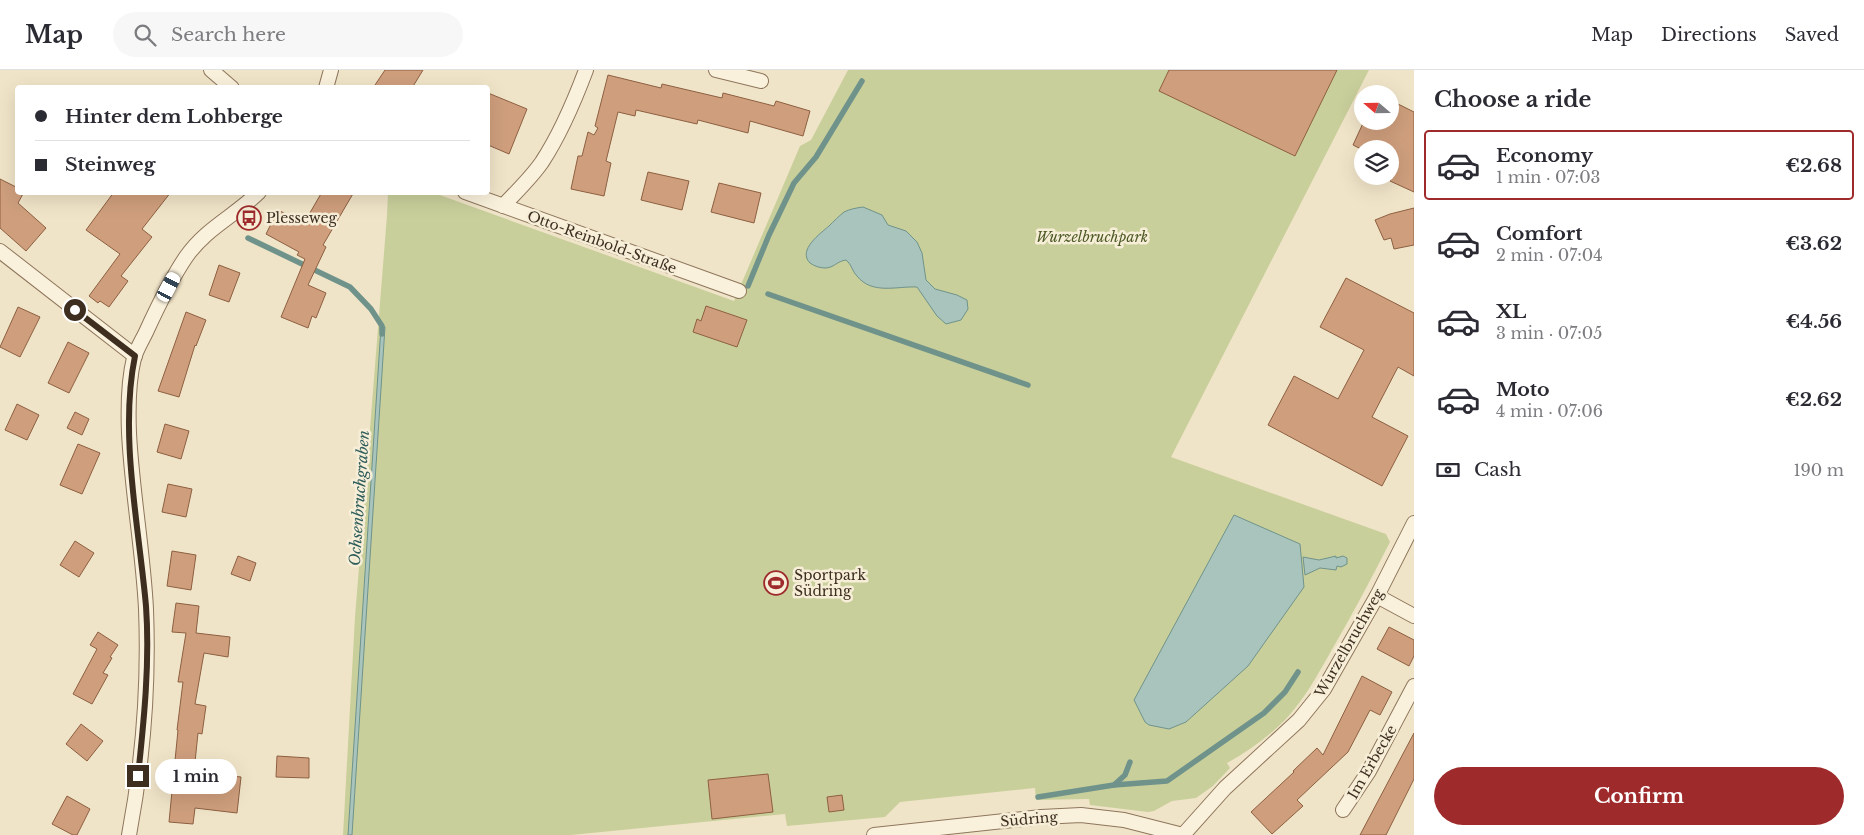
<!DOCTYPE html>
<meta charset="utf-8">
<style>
body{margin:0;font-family:"Libre Baskerville",serif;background:#f7f7f7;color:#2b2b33;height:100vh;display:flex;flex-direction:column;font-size:19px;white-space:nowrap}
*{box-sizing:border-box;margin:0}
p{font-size:16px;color:#7c7c81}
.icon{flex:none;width:28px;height:28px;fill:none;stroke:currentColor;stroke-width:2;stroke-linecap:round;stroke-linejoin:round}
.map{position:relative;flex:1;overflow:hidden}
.side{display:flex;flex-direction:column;background:#fff;width:450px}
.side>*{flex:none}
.top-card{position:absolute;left:15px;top:15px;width:475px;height:110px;border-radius:5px;box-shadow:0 5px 20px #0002;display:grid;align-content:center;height:110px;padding:0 20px;background:#fff}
.needle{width:32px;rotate:290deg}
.controls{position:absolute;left:1354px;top:15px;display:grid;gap:10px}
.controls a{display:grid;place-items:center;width:45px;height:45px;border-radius:50%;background:#fff;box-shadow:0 5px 20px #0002;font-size:25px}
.end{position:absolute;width:22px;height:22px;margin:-11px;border:6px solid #3d2e20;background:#fff;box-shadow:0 0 0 2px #fff}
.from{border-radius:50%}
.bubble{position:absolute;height:35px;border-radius:18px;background:#fff;box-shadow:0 5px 20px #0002;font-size:16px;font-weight:700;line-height:35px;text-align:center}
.car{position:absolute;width:15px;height:30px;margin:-15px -8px;border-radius:6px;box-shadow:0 0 4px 1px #0007;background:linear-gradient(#fff 24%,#345 0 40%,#fff 0 76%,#345 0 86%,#fff 0)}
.top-card b{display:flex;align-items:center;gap:18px;height:48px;font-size:19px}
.top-card b+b{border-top:1px solid #e1e1e2}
.top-card i{width:12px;height:12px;background:#2b2b33}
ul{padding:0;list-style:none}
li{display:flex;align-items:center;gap:15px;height:70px;margin:0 10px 8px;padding:0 10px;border:2px solid transparent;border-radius:5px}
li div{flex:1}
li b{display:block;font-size:19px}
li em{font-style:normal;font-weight:700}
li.active{border-color:#9e2a2b}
li>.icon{width:45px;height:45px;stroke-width:1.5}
h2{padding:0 20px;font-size:22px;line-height:60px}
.pay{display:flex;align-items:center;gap:12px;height:55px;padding:0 20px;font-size:19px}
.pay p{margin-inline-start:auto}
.cta{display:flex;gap:10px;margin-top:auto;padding:10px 20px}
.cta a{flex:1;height:58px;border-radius:30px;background:#9e2a2b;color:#fff;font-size:20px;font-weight:700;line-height:58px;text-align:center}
header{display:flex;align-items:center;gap:30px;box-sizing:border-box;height:70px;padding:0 25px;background:#fff;border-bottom:1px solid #e1e1e2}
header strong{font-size:24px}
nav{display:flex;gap:28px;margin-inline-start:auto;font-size:18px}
.search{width:350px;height:45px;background:#f7f7f7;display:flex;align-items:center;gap:12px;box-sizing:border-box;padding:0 18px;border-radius:28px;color:#7c7c81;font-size:19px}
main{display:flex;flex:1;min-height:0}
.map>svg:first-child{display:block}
.green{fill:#c9cf9b}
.water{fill:#a9c4bc;stroke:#6f938a}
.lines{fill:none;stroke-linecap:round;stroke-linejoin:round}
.stream{stroke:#6f938a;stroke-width:5.5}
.building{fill:#cf9f7d;stroke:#8d5f41}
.street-casing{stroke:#8d765c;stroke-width:16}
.street{stroke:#faf1dc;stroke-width:14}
.route{stroke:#3d2e20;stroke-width:6}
.labels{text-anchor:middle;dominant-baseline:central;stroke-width:5;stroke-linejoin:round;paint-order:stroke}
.poi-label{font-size:14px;fill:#3d2e20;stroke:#f7eed8;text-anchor:start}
.park-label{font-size:14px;font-style:italic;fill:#4d5a26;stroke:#f7eed8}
.street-label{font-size:14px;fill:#3d2e20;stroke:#f7eed8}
.water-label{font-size:15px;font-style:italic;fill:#2f5d5a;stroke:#f7eed8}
</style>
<header>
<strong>Map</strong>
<div class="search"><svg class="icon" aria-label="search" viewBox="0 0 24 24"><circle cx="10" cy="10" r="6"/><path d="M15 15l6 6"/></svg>Search here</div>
<nav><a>Map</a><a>Directions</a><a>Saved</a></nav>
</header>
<main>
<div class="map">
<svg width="1414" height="765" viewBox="0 0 1414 765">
<rect width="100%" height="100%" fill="#f0e4c8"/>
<path class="green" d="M848 0H1369L1171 387 1386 464 1390 472C1371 509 1351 547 1330 583 1317 606 1304 630 1285 650 1268 667 1249 681 1227 693L1230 698 1213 716 1196 728 1172 731 1154 741 1148 742 1090 735 1089 729 1036 730 1035 718 900 732 885 747 787 756 785 744 571 765H343L355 547 387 145 388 123H434L734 231 800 76 811 70Z"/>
<g class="water">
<path d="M863 137 882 145 888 155 906 161 917 172 922 183 926 210 935 219 957 225 967 230 968 239 961 250 946 254 937 246 917 217C897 216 872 225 857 206 852 201 852 195 846 190 837 191 834 198 825 198 820 198 814 196 810 193 797 180 821 163 829 156 834 151 839 146 844 142 850 139 856 138 863 137Z"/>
<polygon points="382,256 385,257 352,765 348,765 381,257"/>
<polygon points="1234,445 1300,474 1304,517 1248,596 1186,652 1169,659 1149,655 1145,652 1134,630"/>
<polygon points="1336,486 1336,488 1343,486 1347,488 1347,494 1341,497 1337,496 1336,500 1320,498 1305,505 1303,487 1319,490"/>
</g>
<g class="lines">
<g class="stream">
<polyline points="248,168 350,217 371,239 382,256 382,264"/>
<polyline points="748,216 769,165 794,113 816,87 862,11"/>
<polyline points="768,224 1028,315"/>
<polyline points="1114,715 1167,711 1264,643 1285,622 1298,602"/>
<polyline points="1038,727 1114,715 1125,705 1130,692"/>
</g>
</g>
<g class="building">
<polygon points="385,0 423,0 412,18 373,18"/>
<polygon points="1169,0 1337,0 1295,86 1159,21"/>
<polygon points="608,5 661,18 662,14 722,28 723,23 774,36 776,31 810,41 803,66 750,51 748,63 698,50 697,54 636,40 635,46 618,42 606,91 611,93 604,126 571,119 578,86 582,86 588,62 594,65 598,58 595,56"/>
<polygon points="488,23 527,39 509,84 488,75"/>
<polygon points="1390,30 1414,42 1414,122 1390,111 1390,79 1361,79 1353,75 1364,51 1390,51"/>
<polygon points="648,102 689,111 682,140 641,130"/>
<polygon points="0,109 18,118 18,122 24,122 18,133 46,158 26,181 0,158"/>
<polygon points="719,113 761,123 754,153 711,142"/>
<polygon points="114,122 171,122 142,159 152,167 121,206 128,211 109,237 100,231 98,233 89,226 120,184 86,160"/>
<polygon points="322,122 354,122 323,175 326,177 308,215 326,223 316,248 312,246 308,258 281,247 305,189 297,185 299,182 266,164 278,140 304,153"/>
<polygon points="1414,138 1414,175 1394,179 1391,168 1384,170 1375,150 1390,144"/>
<polygon points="219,195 240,203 229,232 209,225"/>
<polygon points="1346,208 1414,243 1414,306 1398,297 1372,347 1408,366 1382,416 1268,355 1294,306 1338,329 1364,280 1320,257"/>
<polygon points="706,236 747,250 737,277 693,262 697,249 701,251"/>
<polygon points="18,237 40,247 20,287 0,277"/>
<polygon points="186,242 206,250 196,276 195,275 179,327 158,321"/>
<polygon points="68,272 89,283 69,323 48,313"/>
<polygon points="17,334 39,345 27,370 5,360"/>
<polygon points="75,342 89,349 82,365 67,358"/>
<polygon points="165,354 189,361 181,389 157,382"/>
<polygon points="78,374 100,383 82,424 60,415"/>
<polygon points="168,414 192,419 186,447 162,442"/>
<polygon points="75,471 94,483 79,507 60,495"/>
<polygon points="172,481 196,485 191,520 167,516"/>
<polygon points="238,486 256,493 250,511 231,504"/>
<polygon points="176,533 199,536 196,563 230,567 228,587 204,583 195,634 206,636 202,664 198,663 194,702 241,707 237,743 195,738 193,754 169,752 178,660 177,660 183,612 178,612 186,563 172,562"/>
<polygon points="1389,557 1414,570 1414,586 1409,596 1377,579"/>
<polygon points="98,562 118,575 110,587 112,588 103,603 108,605 92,634 73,624 97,579 90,575"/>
<polygon points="1362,606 1392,622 1380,645 1370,640 1348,682 1297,730 1303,736 1272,764 1251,742 1294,702 1293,701 1317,678 1323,685"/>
<polygon points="81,654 103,671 87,691 66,674"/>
<polygon points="1414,663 1414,709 1386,765 1360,765"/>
<polygon points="277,686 309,688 309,708 276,707"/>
<polygon points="768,704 773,742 712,749 708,710"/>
<polygon points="842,725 844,740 829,742 827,727"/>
<polygon points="67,726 90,739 77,765 73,765 52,754"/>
</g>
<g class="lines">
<g class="street-casing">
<g id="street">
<polyline points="211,0 232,18"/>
<polyline points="716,0 761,11"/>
<polyline points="326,18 331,0"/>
<polyline points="465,122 739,221"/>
<path d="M503 136C516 122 531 108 542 92 561 63 574 32 586 0"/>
<polyline points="0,181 135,286"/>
<polyline points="1377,526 1414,546"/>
<polyline points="1343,740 1369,701 1414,616"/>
<path d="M129 765C143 691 149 615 146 539 143 480 132 422 129 363 128 338 128 312 134 288 137 278 143 269 147 260 158 236 171 209 186 187 206 158 235 146 259 122"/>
<polyline points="874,765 1041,747 1081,745 1124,750 1183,765"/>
<polyline points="1183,765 1225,718 1299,650 1324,619 1377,526 1414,453"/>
</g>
</g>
<use href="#street" class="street"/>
</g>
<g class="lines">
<path class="route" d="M75 240 135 286C119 364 139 457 146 536 150 592 144 650 138 706"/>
</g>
<defs>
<g id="bus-ring" transform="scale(1.25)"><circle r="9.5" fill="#f7eed8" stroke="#9e2a2b" stroke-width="1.5"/><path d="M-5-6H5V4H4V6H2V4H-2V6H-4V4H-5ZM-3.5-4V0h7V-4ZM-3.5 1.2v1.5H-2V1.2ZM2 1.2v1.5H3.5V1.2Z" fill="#9e2a2b"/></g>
<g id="stadium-ring" transform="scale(1.25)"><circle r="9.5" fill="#f7eed8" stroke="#9e2a2b" stroke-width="1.5"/><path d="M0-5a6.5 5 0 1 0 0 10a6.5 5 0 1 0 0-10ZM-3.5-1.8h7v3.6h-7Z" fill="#9e2a2b"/></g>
</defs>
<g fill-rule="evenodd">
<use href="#bus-ring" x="249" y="148"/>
<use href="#stadium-ring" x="776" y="513"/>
</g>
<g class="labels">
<g class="poi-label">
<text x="266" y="148">Plesseweg</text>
<text x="794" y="505">Sportpark<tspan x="794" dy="16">Südring</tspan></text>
</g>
<g class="park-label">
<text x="1092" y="167">Wurzelbruchpark</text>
</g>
<g class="street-label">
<text transform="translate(602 172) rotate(20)">Otto-Reinbold-Straße</text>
<text transform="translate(1349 573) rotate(-60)">Wurzelbruchweg</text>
<text transform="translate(1372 692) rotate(-60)">Im Erbecke</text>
<text transform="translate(1029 749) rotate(-5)">Südring</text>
</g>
<g class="water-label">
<text transform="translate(359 428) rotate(-86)">Ochsenbruchgraben</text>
</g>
</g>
</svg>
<div class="controls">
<a><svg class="needle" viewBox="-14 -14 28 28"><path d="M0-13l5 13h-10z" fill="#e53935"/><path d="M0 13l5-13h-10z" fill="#7c7c81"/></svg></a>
<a><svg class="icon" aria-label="layers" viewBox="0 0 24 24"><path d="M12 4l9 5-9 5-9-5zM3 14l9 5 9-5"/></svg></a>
</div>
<i class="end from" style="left:75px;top:240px"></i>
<i class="end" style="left:138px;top:706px"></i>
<div class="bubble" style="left:155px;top:689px;width:82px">1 min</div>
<i class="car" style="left:169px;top:217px;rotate:28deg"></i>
<div class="top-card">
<b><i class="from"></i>Hinter dem Lohberge</b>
<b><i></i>Steinweg</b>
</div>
</div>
<section class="side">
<h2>Choose a ride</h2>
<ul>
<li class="active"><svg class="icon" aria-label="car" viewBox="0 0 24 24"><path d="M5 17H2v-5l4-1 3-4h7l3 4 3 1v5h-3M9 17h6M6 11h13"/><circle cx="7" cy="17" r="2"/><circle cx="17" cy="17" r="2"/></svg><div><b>Economy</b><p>1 min · 07:03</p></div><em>€2.68</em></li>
<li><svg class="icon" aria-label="car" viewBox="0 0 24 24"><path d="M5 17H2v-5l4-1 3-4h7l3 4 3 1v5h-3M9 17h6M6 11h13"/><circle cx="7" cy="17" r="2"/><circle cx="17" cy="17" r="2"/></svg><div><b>Comfort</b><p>2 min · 07:04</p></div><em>€3.62</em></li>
<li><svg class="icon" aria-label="car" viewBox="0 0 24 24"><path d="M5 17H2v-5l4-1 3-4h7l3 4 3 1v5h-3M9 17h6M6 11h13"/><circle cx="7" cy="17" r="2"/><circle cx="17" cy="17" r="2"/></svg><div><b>XL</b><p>3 min · 07:05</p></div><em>€4.56</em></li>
<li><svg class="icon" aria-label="car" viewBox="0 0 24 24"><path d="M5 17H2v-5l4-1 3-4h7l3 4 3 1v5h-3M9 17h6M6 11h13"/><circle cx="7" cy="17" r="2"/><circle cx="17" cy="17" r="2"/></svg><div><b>Moto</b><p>4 min · 07:06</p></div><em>€2.62</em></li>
</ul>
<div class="pay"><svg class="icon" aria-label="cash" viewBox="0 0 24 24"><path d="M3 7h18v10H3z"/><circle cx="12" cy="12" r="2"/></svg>Cash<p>190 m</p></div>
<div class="cta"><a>Confirm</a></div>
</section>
</main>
